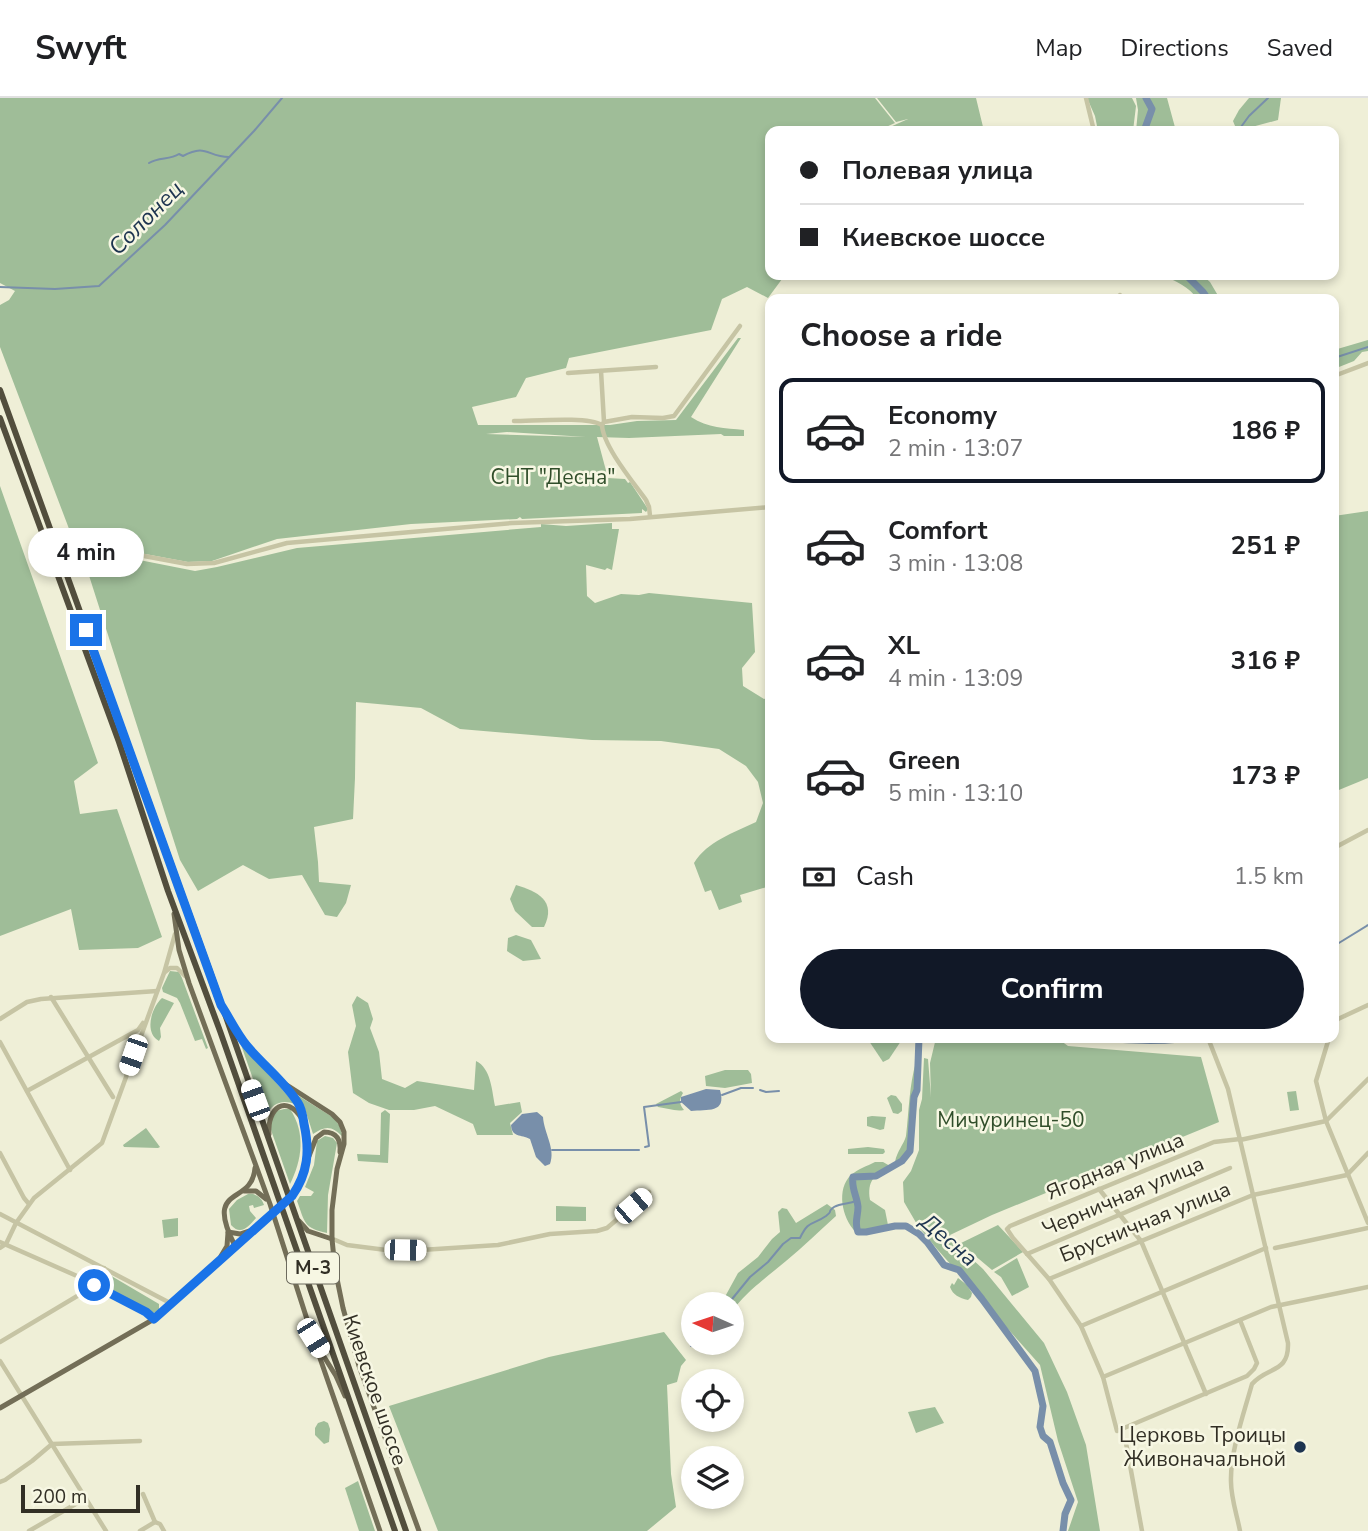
<!DOCTYPE html>
<meta charset="utf-8">
<style>
body{margin:0;font-family:"Nunito Sans",sans-serif;background:#f2f2f2;color:#202124;height:100vh;display:flex;flex-direction:column;font-size:26px;white-space:nowrap}
*{box-sizing:border-box;margin:0}
p{font-size:23px;color:#757577}
.icon{flex:none;width:38px;height:38px;fill:none;stroke:currentColor;stroke-width:2;stroke-linecap:round;stroke-linejoin:round}
.map{position:relative;flex:1;overflow:hidden}
.sheet{position:absolute;left:765px;top:196px;width:574px;height:749px;display:flex;flex-direction:column;background:#fff;border-radius:14px;box-shadow:0 4px 10px #0003}
.sheet>*{flex:none}
.hud{position:absolute;left:765px;top:28px;width:574px;height:154px;border-radius:14px;box-shadow:0 4px 10px #0003;display:grid;align-content:center;height:154px;padding:0 35px;background:#fff}
.needle{width:46px;rotate:273deg}
.fabs{position:absolute;left:681px;top:1194px;display:grid;gap:14px}
.fabs a{display:grid;place-items:center;width:63px;height:63px;border-radius:50%;background:#fff;box-shadow:0 4px 10px #0003;font-size:35px}
.scale{position:absolute;left:21px;bottom:18px;width:119px;box-sizing:border-box;padding-left:7px;border:4px solid #322f25;border-top:0;font-size:19px;line-height:24px;white-space:nowrap;color:#322f25;-webkit-text-stroke:5px #f7f7e3;paint-order:stroke}
.end{position:absolute;width:32px;height:32px;margin:-16px;border:9px solid #1a73e8;background:#fff;box-shadow:0 0 0 4px #fff}
.from{border-radius:50%}
.bubble{position:absolute;height:49px;border-radius:24px;background:#fff;box-shadow:0 4px 10px #0003;font-size:23px;font-weight:700;line-height:49px;text-align:center}
.car{position:absolute;width:21px;height:42px;margin:-21px -10px;border-radius:9px;box-shadow:0 0 5px 2px #0007;background:linear-gradient(#fff 24%,#345 0 40%,#fff 0 76%,#345 0 86%,#fff 0)}
.hud b{display:flex;align-items:center;gap:24px;height:66px;font-size:26px}
.hud b+b{border-top:2px solid #e0e0e0}
.hud i{width:18px;height:18px;background:#202124}
ul{padding:0;list-style:none}
li{display:flex;align-items:center;gap:21px;height:105px;margin:0 14px 10px;padding:0 21px;border:4px solid transparent;border-radius:14px}
li div{flex:1}
li b{display:block;font-size:26px}
li em{font-style:normal;font-weight:700}
li.on{border-color:#111827}
li>.icon{width:63px;height:63px;stroke-width:1.5}
h2{padding:0 35px;font-size:32px;line-height:84px}
.pay{display:flex;align-items:center;gap:18px;height:77px;padding:0 35px;font-size:26px}
.pay p{margin-inline-start:auto}
.button{display:flex;gap:14px;margin-top:auto;padding:14px 35px}
.button a{flex:1;height:80px;border-radius:42px;background:#111827;color:#fff;font-size:28px;font-weight:700;line-height:80px;text-align:center}
header{display:flex;align-items:center;gap:42px;box-sizing:border-box;height:98px;padding:0 35px;background:#fff;border-bottom:2px solid #e0e0e0}
header strong{font-size:33px}
nav{display:flex;gap:38px;margin-inline-start:auto;font-size:24px}
.map>svg:first-child{display:block}
.green{fill:#9fbd98;fill-rule:evenodd}
.water{fill:#788faa}
.lines{fill:none;stroke-linecap:round;stroke-linejoin:round}
.stream{stroke:#788faa;stroke-width:2}
.river{stroke:#788faa;stroke-width:7}
.minor{stroke:#c6c4a4;stroke-width:4.5}
.major{stroke:#736e57;stroke-width:5}
.highway{stroke:#524e3d;stroke-width:6}
.major-bridge{stroke:#736e57;stroke-width:5}
.route{stroke:#1a73e8;stroke-width:9}
.poi-dot{fill:#1d3450;stroke:#f7f7e3;stroke-width:2.5}
.labels{text-anchor:middle;dominant-baseline:central;stroke-width:5;stroke-linejoin:round;paint-order:stroke}
.shield{fill:#f7f7e3;stroke:#6d6b5e;stroke-width:2}
.shield-label{font-size:19px;font-weight:bold;fill:#322f25}
.park-label{font-size:21px;fill:#304e2a;stroke:#f7f7e3}
.street-label{font-size:21px;fill:#322f25;stroke:#f7f7e3}
.poi-label{font-size:21px;fill:#322f25;stroke:#f7f7e3;text-anchor:end}
.water-label{font-size:23px;font-style:italic;fill:#1d3450;stroke:#f7f7e3}
</style>
<header>
<strong>Swyft</strong>
<nav><a>Map</a><a>Directions</a><a>Saved</a></nav>
</header>
<div class="map">
<svg width="1368" height="1433" viewBox="0 0 1368 1433">
<rect width="100%" height="100%" fill="#efefd7"/>
<g class="green">
<path d="M0 0H875L895 25 877 33H770V177H785L768 200 747 189 722 201 711 232 569 260 566 270 526 280 516 299 472 309 478 327H610L637 323 676 322 738 240H741L691 319C708 330 725 330 744 332V338H724L721 336 629 340 597 339 608 380 625 381 628 385 630 384 648 411 646 414 642 411V415L522 421 520 419 517 421 411 426 277 441 212 463 188 464 86 445 71 436 0 249V207L9 202 15 193 0 185ZM507 334 586 339 486 336Z"/>
<polygon points="877,0 976,0 984,33 881,33 908,21 896,24"/>
<polygon points="1087,0 1132,0 1136,8 1133,33 1098,33 1095,18"/>
<polygon points="1136,0 1167,0 1176,33 1136,33 1138,12"/>
<polygon points="1249,0 1281,0 1278,22 1237,33 1233,23 1239,12"/>
<path d="M1162 177H1202L1210 184 1220 201H1197C1190 189 1175 183 1162 177Z"/>
<polygon points="1368,242 1368,253 1362,254 1354,263 1334,271 1334,252"/>
<polygon points="0,388 98,665 74,683 80,716 117,711 162,839 138,850 79,852 71,811 0,838"/>
<polygon points="1368,413 1368,680 1334,694 1334,418"/>
<path d="M612 425V431H619L612 472 607 470 605 472 586 467 587 498 595 505 621 496 639 497 649 495 752 505 755 554 742 570 743 588 764 601 770 599V788L740 797 742 804 719 812 711 792 705 794 694 765C708 743 733 735 756 724L763 705 758 684 746 668 719 651 661 643 592 642 460 631 421 610 356 604 355 680 353 721 314 729 318 764 319 784 351 787 346 805 337 819 325 817 302 777 269 781 243 767 198 793 180 762 85 465 91 457H114L195 473 217 469 297 450 541 429V426L566 428Z"/>
<path d="M516 787C537 793 557 803 544 829H532L515 813 510 801Z"/>
<polygon points="516,837 531,842 541,861 523,863 507,853 508,840"/>
<polygon points="170,873 179,874 182,880 208,950 206,951 202,941 195,943 180,905 177,900 163,894 162,890"/>
<path d="M357 898 368 905 373 921 370 930 379 954 382 981 405 990 417 983 474 992 476 963C491 970 492 993 495 1008L520 1004 522 1014 510 1025 513 1037H477L473 1026 435 1008 414 1012H389L369 1005 353 995 348 954 356 928 352 907Z"/>
<path d="M162 900 174 905 160 930 161 939 159 943C144 935 151 910 162 900Z"/>
<polygon points="867,940 903,940 889,961 883,964"/>
<polygon points="936,940 1057,940 1068,948 1201,959 1219,1024 992,1117 950,1137 959,1148 961,1145 998,1127 1023,1154 992,1172 973,1156 970,1159 983,1171 1044,1245 1067,1294 1086,1347 1100,1433 1068,1433 1078,1404 1058,1343 1040,1267 937,1151 918,1128 904,1104 903,1084 911,1073 919,1052 919,1012 922,1001 924,960 928,961 931,999 930,965"/>
<path d="M240 944 295 1006C282 1001 272 1005 266 1018Z"/>
<path d="M920 963V973L913 1000 909 1053 902 1062 895 1064C897 1053 904 1046 906 1038 909 1013 909 988 916 964Z"/>
<polygon points="725,972 748,972 751,976 752,985 725,990 706,988 705,978"/>
<path d="M681 993 683 995C679 1002 679 1006 684 1012 676 1014 667 1010 658 1009L656 1006Z"/>
<polygon points="1296,993 1299,1012 1290,1013 1287,994"/>
<path d="M294 995 334 1020 339 1027 343 1039C332 1028 326 1027 313 1036L305 1011Z"/>
<polygon points="891,997 896,998 902,1006 902,1013 898,1016 893,1015 887,1000"/>
<path d="M284 1011H290C306 1035 302 1062 290 1086L271 1032V1022L276 1013Z"/>
<polygon points="385,1012 390,1016 388,1065 358,1063 357,1056 380,1057 381,1015"/>
<polygon points="872,1018 886,1019 884,1031 880,1032 867,1028 867,1019"/>
<polygon points="146,1030 160,1049 158,1050 124,1049 123,1047"/>
<path d="M325 1038 333 1040 337 1045 328 1097 327 1135C303 1130 305 1124 297 1103L300 1098H311L314 1094 305 1089 314 1067 317 1043Z"/>
<polygon points="868,1049 884,1051 885,1054 883,1056 848,1056 848,1051"/>
<path d="M875 1064H883L890 1068C874 1077 867 1083 870 1102L885 1112 888 1127 866 1133H855C842 1120 836 1091 851 1077 858 1071 867 1068 875 1064Z"/>
<path d="M248 1096C256 1095 262 1100 264 1107L254 1110 253 1107 249 1108 250 1113 256 1120C248 1129 241 1138 231 1127L229 1111 237 1102Z"/>
<path d="M827 1106 835 1112 836 1118C819 1133 803 1149 786 1163 767 1179 747 1193 732 1213V1206H721L738 1175 758 1159 772 1141 780 1134 778 1114 782 1110 787 1111 796 1125Z"/>
<polygon points="556,1108 586,1109 586,1123 556,1123"/>
<polygon points="178,1120 178,1138 164,1140 162,1122"/>
<polygon points="1017,1160 1029,1189 1012,1198 1001,1179 994,1174"/>
<polygon points="104,1176 108,1176 159,1206 159,1212 154,1215 102,1188 100,1185"/>
<path d="M958 1180 967 1187 972 1195 971 1199 968 1202C959 1200 953 1197 950 1189L952 1185 954 1187Z"/>
<polygon points="664,1234 686,1262 681,1268 677,1284 667,1287 671,1376 676,1409 647,1433 438,1433 389,1308 549,1259"/>
<polygon points="935,1309 944,1325 916,1335 908,1314"/>
<polygon points="324,1323 328,1325 330,1331 329,1344 324,1346 315,1337 315,1330 318,1325"/>
<polygon points="358,1383 375,1433 359,1433 345,1390"/>
</g>
<g class="water">
<path d="M706 991 720 992C727 1016 707 1011 691 1013L681 1004V999Z"/>
<path d="M537 1014 543 1019C544 1035 556 1051 550 1066L545 1068 536 1059 530 1041C521 1036 512 1040 511 1027L522 1016Z"/>
</g>
<g class="lines">
<g class="stream">
<polyline points="1238,33 1249,18 1268,0"/>
<path d="M149 65C159 59 170 62 179 56L183 58C207 45 207 59 229 59"/>
<polyline points="0,189 55,191 99,188 165,127 254,33 282,0"/>
<polyline points="1334,260 1368,249"/>
<polyline points="1334,848 1368,827"/>
<path d="M1086 940C1116 945 1170 948 1199 940"/>
<polyline points="870,941 878,940"/>
<polyline points="760,992 766,994 779,993"/>
<polyline points="722,997 741,990 753,990"/>
<polyline points="645,1049 649,1048 644,1009 681,1004"/>
<polyline points="552,1052 639,1052"/>
<path d="M728 1206 750 1179 768 1164 783 1146 791 1140H800C809 1121 812 1128 826 1118 835 1111 825 1116 834 1109 841 1105 849 1106 856 1103"/>
<polyline points="691,1248 695,1244"/>
</g>
<g class="river">
<polyline points="1144,33 1152,11 1146,0"/>
<polyline points="1186,177 1203,194 1208,201"/>
<path d="M919 940 917 992 914 999 910 1053 902 1063 876 1078 853 1079C851 1090 857 1098 858 1109 858 1119 854 1125 858 1134H866L895 1128H906L919 1136 927 1144 944 1167 959 1172 982 1201 1035 1273 1043 1308 1040 1329 1043 1338 1050 1344 1063 1385 1071 1402 1065 1416 1063 1433"/>
</g>
<g class="minor">
<polyline points="1086,0 1094,33"/>
<polyline points="1120,197 1121,201"/>
<polyline points="601,273 604,324"/>
<polyline points="568,275 656,269"/>
<polyline points="1334,278 1368,265"/>
<path d="M514 323C534 323 587 318 602 327L604 324 632 319 663 320 674 318 740 228"/>
<path d="M602 327C603 348 633 384 646 402L649 409 650 418"/>
<polyline points="53,437 64,447 79,451 101,450 187,466 214,465 287,445 512,425 630,421 770,409"/>
<polyline points="68,477 69,461 78,451"/>
<polyline points="1334,750 1368,732"/>
<polyline points="165,874 170,870 177,870 185,878"/>
<polyline points="51,899 113,999"/>
<polyline points="0,921 27,904 41,901 157,893"/>
<polyline points="1334,926 1338,921 1368,907"/>
<path d="M1208 940 1228 991 1288 1245C1289 1276 1267 1268 1252 1286 1244 1315 1230 1354 1231 1384 1231 1400 1237 1417 1240 1433"/>
<polyline points="1329,940 1316,983 1326,1023 1368,1125"/>
<polyline points="0,944 70,1072"/>
<polyline points="27,993 138,932 143,925"/>
<polyline points="1240,1041 1214,1044 1010,1128 1007,1131 1013,1140 1049,1181 1081,1228 1103,1279 1117,1333 1247,1278 1254,1271 1257,1265 1240,1222"/>
<polyline points="1240,1042 1326,1023 1368,981"/>
<polyline points="0,1055 24,1100 29,1106"/>
<polyline points="1099,1091 1141,1143 1206,1296"/>
<polyline points="0,1116 172,1206"/>
<polyline points="333,1141 347,1147 394,1153 421,1152 498,1147 550,1136 597,1133 607,1130 649,1094"/>
<polyline points="0,1144 86,1182 146,1214 154,1221"/>
<polyline points="0,1150 6,1146 16,1125 34,1100 102,1045 164,875 175,836"/>
<polyline points="1275,1150 1368,1130"/>
<polyline points="1027,1156 1230,1070"/>
<polyline points="1049,1181 1253,1097 1347,1077 1368,1055"/>
<polyline points="1081,1228 1266,1150"/>
<polyline points="0,1244 89,1191 94,1187 104,1170"/>
<polyline points="0,1263 106,1433"/>
<polyline points="1103,1279 1271,1209 1368,1189"/>
<polyline points="1126,1345 1142,1433"/>
<polyline points="0,1384 5,1382 32,1363 52,1346 140,1343"/>
<polyline points="143,1396 155,1424 160,1426 164,1433"/>
<polyline points="29,1433 86,1400"/>
<polyline points="140,1433 155,1424"/>
</g>
<g class="major">
<polyline points="174,816 179,852 189,885 270,1106 313,1240 380,1433"/>
<path d="M228 919C235 930 241 941 249 950 265 968 288 986 299 1007 309 1026 311 1062 302 1081"/>
<polyline points="279,982 332,1016 340,1024 344,1034 344,1046 337,1071 332,1112 332,1141 335,1171 343,1210 359,1268 419,1433"/>
<path d="M269 1036C267 1010 286 995 302 1021"/>
<path d="M309 1058 316 1040 324 1034C337 1034 341 1042 340 1054"/>
<polyline points="244,1093 256,1093 266,1101"/>
<polyline points="299,1123 308,1133 332,1141"/>
<polyline points="228,1134 240,1136 249,1133"/>
<path d="M235 1148C203 1085 252 1109 255 1070"/>
<polyline points="221,1158 227,1148 228,1135"/>
<polyline points="318,1249 336,1278 345,1298"/>
<polyline points="0,1310 154,1221 264,1124"/>
</g>
<g class="highway">
<polyline points="0,292 212,879 406,1433"/>
<polyline points="0,320 119,644 168,793 220,933 395,1433"/>
</g>
<polyline class="major-bridge" points="264,1124 292,1098 302,1081"/>
</g>
<g class="lines">
<path class="route" d="M86 532 221 907C230 921 237 936 247 948 264 968 285 984 298 1005 302 1011 303 1019 304 1026 310 1053 308 1075 292 1098L154 1221 146 1214 94 1187"/>
</g>
<circle class="poi-dot" cx="1300" cy="1349" r="7"/>
<g class="labels">
<rect class="shield" x="287" y="1154.5" width="52" height="31" rx="5"/>
<g class="shield-label">
<text x="313" y="1170">М-3</text>
</g>
<g class="park-label">
<text x="553" y="379">СНТ "Десна"</text>
<text x="1011" y="1022">Мичуринец-50</text>
</g>
<g class="street-label">
<text transform="translate(1115 1068) rotate(-22)">Ягодная улица</text>
<text transform="translate(1123 1098) rotate(-23)">Черничная улица</text>
<text transform="translate(1145 1124) rotate(-22)">Брусничная улица</text>
<text transform="translate(375 1292) rotate(71)">Киевское шоссе</text>
</g>
<g class="poi-label">
<text x="1286" y="1337">Церковь Троицы<tspan x="1286" dy="24">Живоначальной</tspan></text>
</g>
<g class="water-label">
<text transform="translate(146 120) rotate(-45)">Солонец</text>
<text transform="translate(949 1142) rotate(41)">Десна</text>
</g>
</g>
</svg>
<div class="fabs">
<a><svg class="needle" viewBox="-14 -14 28 28"><path d="M0-13l5 13h-10z" fill="#e53935"/><path d="M0 13l5-13h-10z" fill="#757577"/></svg></a>
<a><svg class="icon" aria-label="locate" viewBox="0 0 24 24"><circle cx="12" cy="12" r="6"/><path d="M12 2v4M12 18v4M2 12h4M18 12h4"/></svg></a>
<a><svg class="icon" aria-label="layers" viewBox="0 0 24 24"><path d="M12 4l9 5-9 5-9-5zM3 14l9 5 9-5"/></svg></a>
</div>
<div class="scale">200 m</div>
<i class="end from" style="left:94px;top:1187px"></i>
<i class="end" style="left:86px;top:532px"></i>
<div class="bubble" style="left:28px;top:430px;width:116px">4 min</div>
<i class="car" style="left:133px;top:957px;rotate:199deg"></i>
<i class="car" style="left:255px;top:1002px;rotate:340deg"></i>
<i class="car" style="left:633px;top:1108px;rotate:49deg"></i>
<i class="car" style="left:405px;top:1152px;rotate:91deg"></i>
<i class="car" style="left:313px;top:1240px;rotate:148deg"></i>
<div class="hud">
<b><i class="from"></i>Полевая улица</b>
<b><i></i>Киевское шоссе</b>
</div>
<section class="sheet">
<h2>Choose a ride</h2>
<ul>
<li class="on"><svg class="icon" aria-label="car" viewBox="0 0 24 24"><path d="M5 17H2v-5l4-1 3-4h7l3 4 3 1v5h-3M9 17h6M6 11h13"/><circle cx="7" cy="17" r="2"/><circle cx="17" cy="17" r="2"/></svg><div><b>Economy</b><p>2 min · 13:07</p></div><em>186 ₽</em></li>
<li><svg class="icon" aria-label="car" viewBox="0 0 24 24"><path d="M5 17H2v-5l4-1 3-4h7l3 4 3 1v5h-3M9 17h6M6 11h13"/><circle cx="7" cy="17" r="2"/><circle cx="17" cy="17" r="2"/></svg><div><b>Comfort</b><p>3 min · 13:08</p></div><em>251 ₽</em></li>
<li><svg class="icon" aria-label="car" viewBox="0 0 24 24"><path d="M5 17H2v-5l4-1 3-4h7l3 4 3 1v5h-3M9 17h6M6 11h13"/><circle cx="7" cy="17" r="2"/><circle cx="17" cy="17" r="2"/></svg><div><b>XL</b><p>4 min · 13:09</p></div><em>316 ₽</em></li>
<li><svg class="icon" aria-label="car" viewBox="0 0 24 24"><path d="M5 17H2v-5l4-1 3-4h7l3 4 3 1v5h-3M9 17h6M6 11h13"/><circle cx="7" cy="17" r="2"/><circle cx="17" cy="17" r="2"/></svg><div><b>Green</b><p>5 min · 13:10</p></div><em>173 ₽</em></li>
</ul>
<div class="pay"><svg class="icon" aria-label="cash" viewBox="0 0 24 24"><path d="M3 7h18v10H3z"/><circle cx="12" cy="12" r="2"/></svg>Cash<p>1.5 km</p></div>
<div class="button"><a>Confirm</a></div>
</section>
</div>
